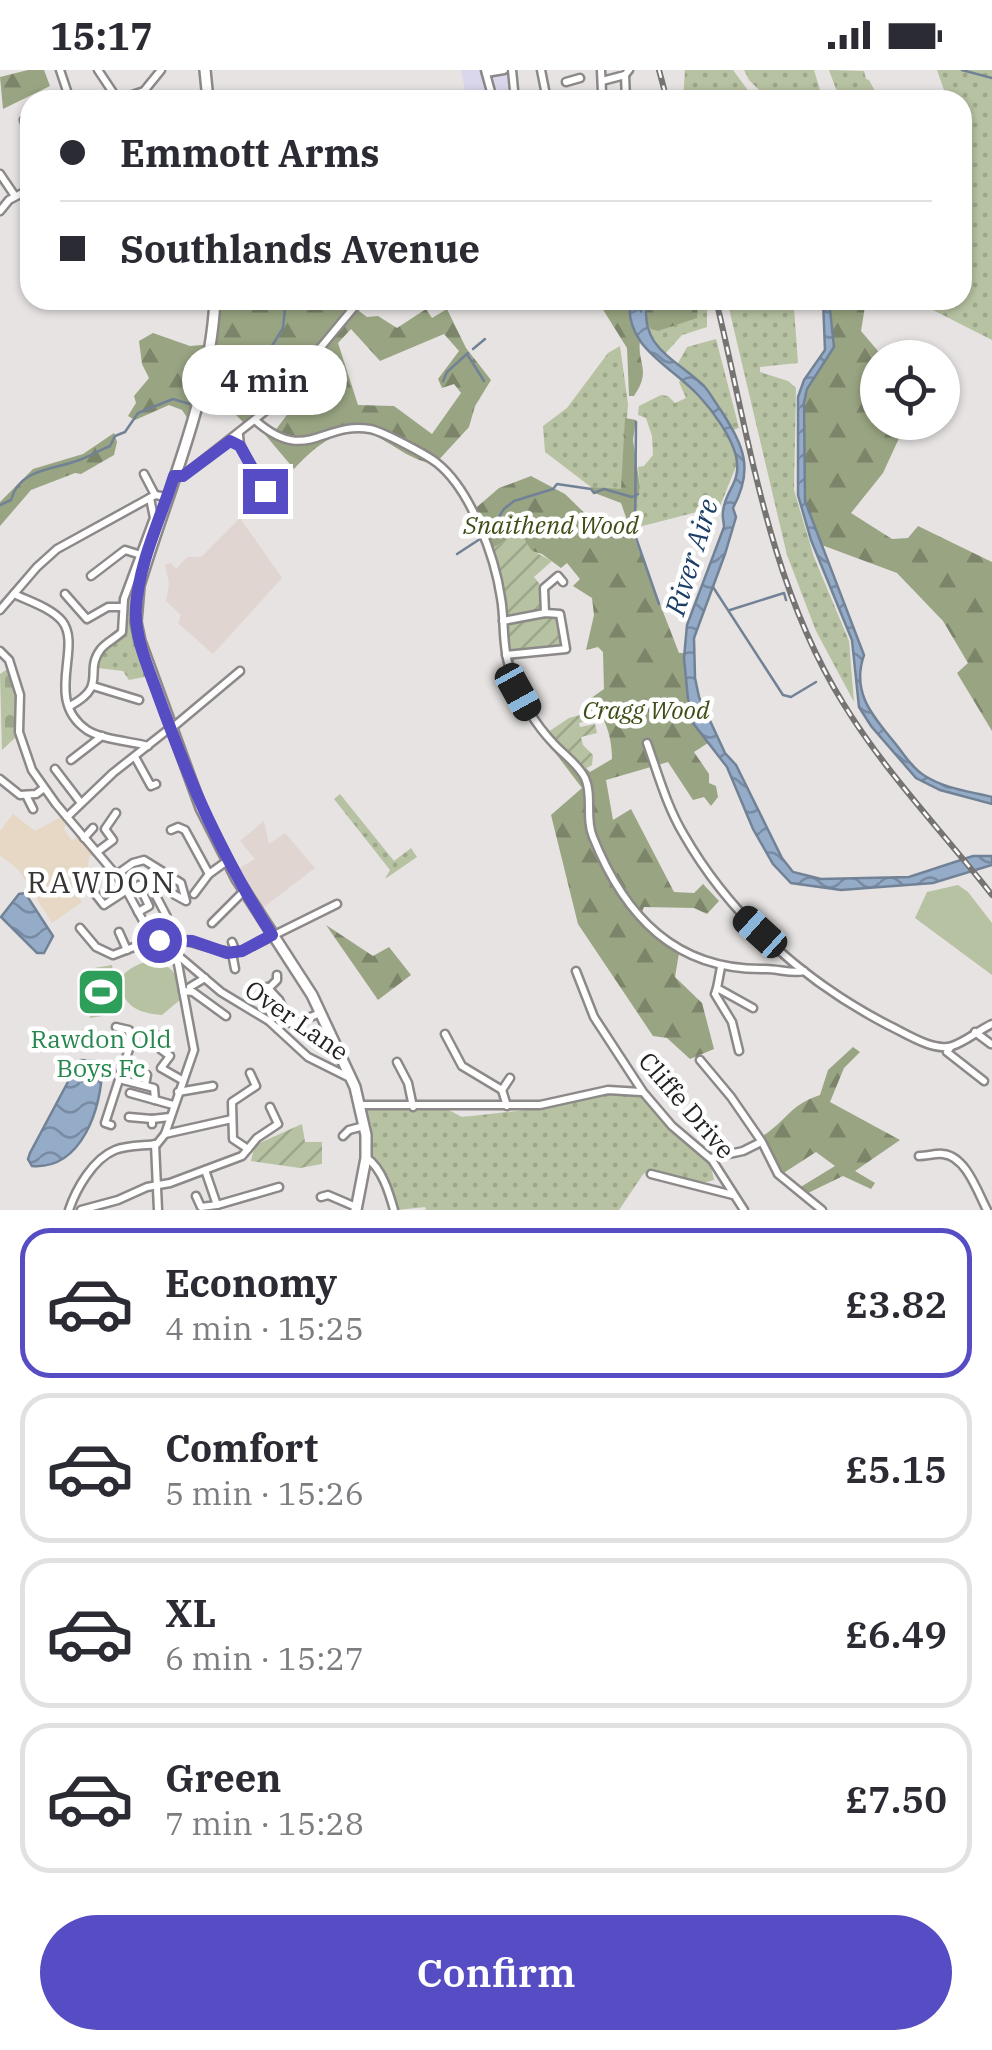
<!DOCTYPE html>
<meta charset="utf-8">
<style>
body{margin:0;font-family:"IBM Plex Serif",serif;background:#f7f7f7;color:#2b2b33;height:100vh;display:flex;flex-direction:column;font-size:38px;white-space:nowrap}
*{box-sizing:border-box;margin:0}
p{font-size:32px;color:#7c7c81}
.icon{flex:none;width:55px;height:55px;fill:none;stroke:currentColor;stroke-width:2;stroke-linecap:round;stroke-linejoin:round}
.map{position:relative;height:1140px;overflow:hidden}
.panel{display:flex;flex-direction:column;background:#fff;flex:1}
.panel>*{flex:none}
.guide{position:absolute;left:20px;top:20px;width:952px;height:220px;border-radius:30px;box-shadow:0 2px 8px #0004;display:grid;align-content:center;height:220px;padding:0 40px;background:#fff}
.fabs{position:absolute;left:860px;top:270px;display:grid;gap:20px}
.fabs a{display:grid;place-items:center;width:100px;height:100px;border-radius:50%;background:#fff;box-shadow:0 2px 8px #0004;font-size:50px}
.end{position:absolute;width:45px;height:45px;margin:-22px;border:12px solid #564cc4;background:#fff;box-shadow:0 0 0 5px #fff}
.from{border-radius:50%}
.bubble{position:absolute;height:70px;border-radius:35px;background:#fff;box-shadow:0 2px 8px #0004;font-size:32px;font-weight:600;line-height:70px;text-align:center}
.car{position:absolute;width:30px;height:60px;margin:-30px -15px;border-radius:12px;box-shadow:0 0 8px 2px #0007;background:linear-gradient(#222 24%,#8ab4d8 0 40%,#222 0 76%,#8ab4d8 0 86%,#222 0)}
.guide b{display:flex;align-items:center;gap:35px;height:95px;font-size:38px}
.guide b+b{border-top:2px solid #e1e1e2}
.guide i{width:25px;height:25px;background:#2b2b33}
ul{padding:18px 0 0;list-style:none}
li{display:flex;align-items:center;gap:30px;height:150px;margin:0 20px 15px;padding:0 20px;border:5px solid #e1e1e2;border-radius:30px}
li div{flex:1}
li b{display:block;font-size:38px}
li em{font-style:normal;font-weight:600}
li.on{border-color:#564cc4}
li>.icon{width:90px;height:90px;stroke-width:1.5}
.cta{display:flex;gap:20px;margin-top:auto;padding:20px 40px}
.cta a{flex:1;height:115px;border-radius:60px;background:#564cc4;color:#fff;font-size:40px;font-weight:600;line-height:115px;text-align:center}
.status{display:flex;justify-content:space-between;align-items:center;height:70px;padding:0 50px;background:#fff;direction:ltr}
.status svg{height:28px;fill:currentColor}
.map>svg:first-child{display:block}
.commercial{fill:#dad7ed}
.built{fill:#e0d5d0}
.education{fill:#e6d8c5}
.grass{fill:url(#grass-dots)}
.forest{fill:url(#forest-firs);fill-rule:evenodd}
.cemetery{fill:url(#cemetery-stones)}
.park{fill:#b6c2a1}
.garden{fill:url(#garden-furrows)}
.water{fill:url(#water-waves);stroke:#728296;stroke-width:2.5}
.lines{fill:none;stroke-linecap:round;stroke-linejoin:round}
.stream{stroke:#728296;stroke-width:2.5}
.minor-casing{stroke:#8c8988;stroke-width:11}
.major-casing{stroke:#8c8988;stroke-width:14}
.minor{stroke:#fff;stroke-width:6}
.major{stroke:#fff;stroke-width:9}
.rail-casing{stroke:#767373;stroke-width:6}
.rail{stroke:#fff;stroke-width:2.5;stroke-dasharray:8;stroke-linecap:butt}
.route{stroke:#564cc4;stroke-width:12}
.labels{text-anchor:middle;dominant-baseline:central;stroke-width:9;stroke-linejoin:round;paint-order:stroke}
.park-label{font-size:25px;font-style:italic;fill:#3f4e17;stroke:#fff}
.street-label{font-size:25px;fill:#211f1f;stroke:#fff}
.leisure-label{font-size:25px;fill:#27864d;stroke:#fff}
.water-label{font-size:28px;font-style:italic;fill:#1c3e66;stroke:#fff}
.quarter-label{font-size:30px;letter-spacing:2.5px;fill:#383635;stroke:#fff}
</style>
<div class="status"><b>15:17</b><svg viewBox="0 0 49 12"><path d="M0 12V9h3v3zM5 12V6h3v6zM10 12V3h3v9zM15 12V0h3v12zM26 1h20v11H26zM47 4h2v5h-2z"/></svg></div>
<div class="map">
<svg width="992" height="1140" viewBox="0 0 992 1140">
<defs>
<pattern id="grass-dots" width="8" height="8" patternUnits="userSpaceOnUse" patternTransform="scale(2.5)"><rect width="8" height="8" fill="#b6c2a1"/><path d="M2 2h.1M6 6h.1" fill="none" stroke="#9ca68a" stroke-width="1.8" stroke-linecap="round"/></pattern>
<pattern id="forest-firs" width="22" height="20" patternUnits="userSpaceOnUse" patternTransform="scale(2.5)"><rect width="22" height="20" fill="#98a482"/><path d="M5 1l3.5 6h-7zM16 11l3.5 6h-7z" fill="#7c856a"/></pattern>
<pattern id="cemetery-stones" width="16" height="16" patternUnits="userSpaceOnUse" patternTransform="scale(2.5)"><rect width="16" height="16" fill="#b6c2a1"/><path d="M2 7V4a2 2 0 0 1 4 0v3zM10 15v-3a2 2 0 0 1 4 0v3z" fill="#9ca68a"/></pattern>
<pattern id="garden-furrows" width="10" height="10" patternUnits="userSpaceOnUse" patternTransform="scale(2.5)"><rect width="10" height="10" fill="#b6c2a1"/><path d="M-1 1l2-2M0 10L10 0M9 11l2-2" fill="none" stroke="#9ca68a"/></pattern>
<pattern id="water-waves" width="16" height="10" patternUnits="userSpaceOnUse" patternTransform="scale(2.5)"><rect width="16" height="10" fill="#95acc9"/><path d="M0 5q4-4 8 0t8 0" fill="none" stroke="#798ba3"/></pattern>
</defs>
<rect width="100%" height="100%" fill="#e6e3e2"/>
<polygon class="commercial" points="461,0 508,0 512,30 467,30"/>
<g class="built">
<polygon points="240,448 282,508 213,584 178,553 181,545 166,531 169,514 165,494 171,493 176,499 187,487 201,487"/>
<polygon points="264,751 269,774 285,763 315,798 260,840 236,800 255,789 240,771"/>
</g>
<polygon class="education" points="13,744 35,761 63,746 67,755 63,758 72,771 79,765 94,783 89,787 88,797 71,815 82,832 52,853 19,800 0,785 0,761"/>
<g class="grass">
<polygon points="685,0 733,0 755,30 683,30"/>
<polygon points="744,0 814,0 823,30 769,30 749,10"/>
<polygon points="829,0 864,1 866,9 869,10 876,23 870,25 872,30 840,30"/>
<polygon points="937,0 992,0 992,270 921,234 898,230 962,230 963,176 970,166 962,144 962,30 935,30 944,20"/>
<polygon points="647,230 714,230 714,233 707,235 707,257 682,265 664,285 645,254"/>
<polygon points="727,230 819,230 818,234 794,238 798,293 760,297 760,302 788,311 796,318 794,420 814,487 849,571 854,632 816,561 787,485"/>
<polygon points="716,269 739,358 733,360 704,316 677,295 687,277"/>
<polygon points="620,276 628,334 622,420 591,417 545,382 543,356 567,338 608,283"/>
<path d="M681 310C705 330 732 362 737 394L720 436 631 459 640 417 638 397 644 396 653 385 652 366 646 348 638 345 639 336 661 325 668 326 675 333 686 328 679 312Z"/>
<polygon points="135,509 138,510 134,527 149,606 129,610 123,601 98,598 101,583 120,566 126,530"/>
<polygon points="340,724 394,791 411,778 417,787 385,809 390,800 334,729"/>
<polygon points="608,1022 643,1023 670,1059 710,1092 714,1110 699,1114 644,1103 619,1140 426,1140 425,1137 397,1140 385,1107 370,1082 365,1037 386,1036 411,1041 443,1037 462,1047 544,1038 571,1027"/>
</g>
<g class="forest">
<polygon points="28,0 44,0 50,16 3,39 0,7"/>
<path d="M219 230H368L359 241 367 247 378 246 397 258 426 239 432 248 447 239 466 278 491 310 475 336 469 357 435 394C411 390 398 378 378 367 346 349 314 377 294 399L256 354 274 362 296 333 324 332 321 300 296 304 269 336 246 355 225 334C213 343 201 339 188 349L182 340 169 335 135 350 128 346 136 333 134 326 149 308 142 294 139 271 153 263 190 276 215 274ZM351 259 380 291 444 264 459 281 438 309 442 318 454 314 461 323 432 364 394 336 358 335 338 273Z"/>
<path d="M597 230H611L613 233 630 230 632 257 640 270C637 295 652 300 634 326H629L627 278Z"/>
<polygon points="647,230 698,230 697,248 658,261 651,259 644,248"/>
<polygon points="829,230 866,230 861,261 883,287 878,288 878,352 906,353 883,403 851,443 892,469 908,468 918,456 992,492 992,661 957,603 968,593 943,551 897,503 819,474 805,431 804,333 809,316 834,277"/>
<path d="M625 348 636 350 633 370 640 417 631 459 679 583H684L690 639 708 673 694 682 709 704V713L716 716 718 727 711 736 704 727 693 730 668 692 606 710 613 750 631 739 674 822 694 823 703 814 719 831 707 844 694 838 644 837 638 851 679 883 675 907 702 933 714 979 690 989 667 968 653 966 578 854 551 745 582 718 527 646 510 612 497 521 482 467 470 443 499 418 531 406 565 424 606 464 630 459 621 433 592 422 591 417 621 419ZM520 462 531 481 542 484 561 498 567 493 580 509 573 516 592 528 594 545 586 580 598 577 603 582 604 619 587 631 590 641 598 640C608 654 612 672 612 689L590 702 535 647 537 643 518 612 493 478Z"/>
<polygon points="114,363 117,372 114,385 81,404 75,403 31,420 0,456 0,432 33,399 83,384"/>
<polygon points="326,855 373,886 389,877 411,905 378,930"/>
<path d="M853 977 860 982 844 998 830 1032 900 1070 855 1101 875 1113 871 1119 843 1106 808 1123 799 1118 835 1096 816 1082 782 1104 761 1067C787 1051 789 1035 820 1025L828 1000Z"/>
</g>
<polygon class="cemetery" points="9,598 17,623 17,666 2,680 0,604"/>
<g class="park">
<polygon points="958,815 968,822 992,853 992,905 915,848 927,822"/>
<path d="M156 891C175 898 181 909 181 929L162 945C137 943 122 936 120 909 128 898 141 891 156 891Z"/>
<polygon points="112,895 120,943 90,948 82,900"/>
</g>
<g class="garden">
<polygon points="520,462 531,480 552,491 534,507 542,517 542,543 505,549 493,478"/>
<polygon points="558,546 564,577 508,584 505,552"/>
<polygon points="591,642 594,649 579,653 580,657 595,654 597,663 581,667 583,675 593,685 592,695 585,699 548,662 569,648"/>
<polygon points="302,1054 305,1072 322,1072 322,1094 300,1098 251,1091 255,1075"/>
</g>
<g class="water">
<path d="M630 230H639L637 237 641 241 643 230H647C639 278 675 288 704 316 711 324 716 334 722 342 744 377 754 399 733 438L736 447 725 484 694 568 695 608 699 627 725 683 736 695 782 788 793 802 821 809 909 807 973 786H992V795L933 813 841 820 791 813 773 794 753 759 727 697 693 653 695 649 688 629 684 588 687 555 724 457C724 452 722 447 723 442 725 419 742 414 736 386 731 366 713 341 699 326 672 296 624 278 630 230Z"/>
<path d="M823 230H829L834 277 807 319 804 333 805 431 864 585C850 625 876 649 898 677 906 687 913 699 925 706 946 719 968 721 992 727V734L940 720 916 708 871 656 859 637 852 570 811 470 798 425V327L804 310 825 280Z"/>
<polygon points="25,823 53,866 44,883 37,883 1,847 19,824"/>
<path d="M81 990 96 991 102 997C102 1039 81 1100 32 1096L28 1089 30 1083 70 1008 73 995Z"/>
</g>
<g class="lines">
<g class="stream">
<polyline points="962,0 992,8"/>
<polyline points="962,166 964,166"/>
<polyline points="473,279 485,269"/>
<polyline points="467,284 484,311"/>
<polyline points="443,311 447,302 468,283"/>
<polyline points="201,338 208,337 213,328 238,322 239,312 248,309 263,282 267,284 283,258 286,230"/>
<polyline points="636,352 635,465 659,534"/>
<path d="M0 435 11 430C20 397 56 400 82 389 92 385 100 380 110 376L115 366 125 362 138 343 173 329 193 335"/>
<polyline points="487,465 504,439 514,431 553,419 557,414 591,419 594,423 604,419 632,427 638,424"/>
<polyline points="457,484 480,469"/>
<polyline points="713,517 783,625 791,627 816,612"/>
<polyline points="730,540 784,523 786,530"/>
</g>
<g class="minor-casing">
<g id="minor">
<polyline points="60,0 70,30"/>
<polyline points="98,0 118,30"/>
<polyline points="485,0 493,29"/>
<polyline points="512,0 515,30"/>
<polyline points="541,0 547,30"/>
<polyline points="486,3 504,0"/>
<polyline points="625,5 626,30"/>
<polyline points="602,11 625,5 629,0"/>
<polyline points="566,12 580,8"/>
<polyline points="144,21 150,30"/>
<polyline points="118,30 144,21 161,0"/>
<polyline points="597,30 602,22 601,0"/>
<polyline points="30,46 24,50 30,66"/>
<polyline points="0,104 15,126"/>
<polyline points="0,141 9,130 30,119"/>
<path d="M256 351C306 395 323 351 370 359 382 361 427 385 437 393 471 420 495 487 501 528 505 550 502 575 509 596 518 625 533 652 554 674 564 685 578 694 585 708 593 725 585 749 593 767 625 847 676 901 766 899 779 899 792 904 804 901"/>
<polyline points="239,365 240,376 265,421"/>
<polyline points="144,404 155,425"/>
<polyline points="175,406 183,406 273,335 360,230"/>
<polyline points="91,506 125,480 141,485"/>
<path d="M14 524C29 531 51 538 62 551 83 577 43 630 87 660 103 670 130 671 148 676"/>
<polyline points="65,524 87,549 108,537 122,537"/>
<polyline points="0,540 37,497 57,479 155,425 167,427"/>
<polyline points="545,543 544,518 558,506 563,512"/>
<polyline points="503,551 545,543 560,544 566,579 506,585"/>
<polyline points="0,581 9,590 20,625 19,662 32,700 56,734 122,812 148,860 221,922 269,951 308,987 350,1008"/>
<polyline points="93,616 139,630"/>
<path d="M70 636C109 615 83 602 101 579 107 572 116 568 122 562L124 529 154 448 150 428"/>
<polyline points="172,658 240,601"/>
<path d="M647 673C658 704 667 737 684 765 731 847 805 912 888 955 905 963 933 982 952 976 965 972 979 960 992 954"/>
<polyline points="135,687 151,716 156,714"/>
<polyline points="71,690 102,666"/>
<polyline points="55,699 81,733"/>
<polyline points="0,709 20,725 36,724 44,718"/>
<polyline points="26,725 33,739"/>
<polyline points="67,747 113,703 170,658"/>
<polyline points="171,760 178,757 185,760 209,804"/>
<polyline points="84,768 93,758"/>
<polyline points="97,782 113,770 105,759 116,743"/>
<polyline points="116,805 133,793 144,790 181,813 186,831 175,825"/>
<polyline points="82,807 104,835 127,820"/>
<polyline points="194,824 209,804 227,791"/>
<polyline points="138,842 149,836 139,815"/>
<polyline points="212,853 244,821"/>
<polyline points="80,858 96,877 113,885 139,875 152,864"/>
<polyline points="119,862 127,880"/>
<polyline points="155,866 167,847 156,826"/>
<path d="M162 872C191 864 214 886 242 881L337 834"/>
<polyline points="232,872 236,882"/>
<polyline points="232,883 235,899"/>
<polyline points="721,897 717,918 753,938"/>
<polyline points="576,901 594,947 643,1022 672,1056 712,1090 744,1140"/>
<polyline points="190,917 205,908"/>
<polyline points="267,917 279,930 287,947 278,959"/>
<polyline points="269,918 277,910 277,905"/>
<polyline points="717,918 715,924 732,952 739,981"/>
<polyline points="183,921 193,922 226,946"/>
<polyline points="265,928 271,932 279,930"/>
<polyline points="286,952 294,954 320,943"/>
<polyline points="975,962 991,974"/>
<polyline points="445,964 462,996 502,1020 507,1036"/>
<polyline points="158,966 155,975 170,986 161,998 182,1010"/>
<polyline points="950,978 947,982 984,1011"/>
<polyline points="700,990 731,1027 762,1072 778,1104 822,1140"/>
<polyline points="397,992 408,1013 413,1037"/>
<polyline points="119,1009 154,1018 155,1030"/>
<polyline points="145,1015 147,1005"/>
<polyline points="502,1020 510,1008"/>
<polyline points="178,1022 213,1016"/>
<polyline points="130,1023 173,1035"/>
<polyline points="361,1035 540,1035 608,1020 641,1022"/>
<polyline points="129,1047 152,1049"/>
<polyline points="152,1054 152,1049 170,1047"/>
<polyline points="111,1055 105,1053 130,976 129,960 116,957"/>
<polyline points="165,1064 232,1049"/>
<polyline points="343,1066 349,1060 364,1056"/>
<polyline points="155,1074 158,1140"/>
<polyline points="248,1079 233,1069 232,1032 256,1016 250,1003"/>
<path d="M919 1086C927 1086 936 1083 943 1084 966 1086 978 1123 987 1140"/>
<path d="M367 1088C382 1099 389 1122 394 1140"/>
<polyline points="711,1088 743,1081 761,1072"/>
<polyline points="205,1100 217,1135 279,1117"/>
<polyline points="651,1104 733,1125"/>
<polyline points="196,1126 201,1137 217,1135"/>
<polyline points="321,1127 328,1125 356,1137"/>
<path d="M69 1140C76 1119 93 1089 115 1080 128 1075 144 1076 157 1074L165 1064 194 980 176 883"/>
<polyline points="81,1140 118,1130 147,1117 170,1113 242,1086 257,1068 278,1054 270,1037"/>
</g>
</g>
<g class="major-casing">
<g id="major">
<polyline points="205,0 208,30"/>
<path d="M215 230C210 329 167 422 139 516L136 552 140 571 201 738 237 809 312 925 355 1017 366 1065V1088L356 1140"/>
</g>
</g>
<use href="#minor" class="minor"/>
<use href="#major" class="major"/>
<g class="rail-casing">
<g id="rail">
<polyline points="659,0 667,30"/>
<path d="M716 230C749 366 768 512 843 633 885 702 942 761 992 825"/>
</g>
</g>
<use href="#rail" class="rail"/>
</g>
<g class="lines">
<path class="route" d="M159 870 192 871 227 883 242 881 272 865C220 783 191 716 158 625 148 597 134 567 136 537 139 492 161 448 174 406H183L230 371 240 376 265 421"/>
</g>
<defs>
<g id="stadium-square" transform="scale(2.5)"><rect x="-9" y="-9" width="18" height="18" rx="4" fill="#2e9e5b" stroke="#fff"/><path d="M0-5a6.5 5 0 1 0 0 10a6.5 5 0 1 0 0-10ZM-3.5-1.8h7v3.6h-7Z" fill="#fff"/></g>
</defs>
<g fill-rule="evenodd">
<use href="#stadium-square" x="101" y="922"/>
</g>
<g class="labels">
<g class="park-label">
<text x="551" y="454">Snaithend Wood</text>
<text x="646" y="639">Cragg Wood</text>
</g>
<g class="street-label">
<text transform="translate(297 950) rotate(35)">Over Lane</text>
<text transform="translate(687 1035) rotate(49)">Cliffe Drive</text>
</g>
<g class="leisure-label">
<text x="101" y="968">Rawdon Old<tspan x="101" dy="29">Boys Fc</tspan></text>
</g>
<g class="water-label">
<text transform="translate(691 487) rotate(-73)">River Aire</text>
</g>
<g class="quarter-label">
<text x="102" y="811">RAWDON</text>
</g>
</g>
</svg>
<div class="fabs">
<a><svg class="icon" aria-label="locate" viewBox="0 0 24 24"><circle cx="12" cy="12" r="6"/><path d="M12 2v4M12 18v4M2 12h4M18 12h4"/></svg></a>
</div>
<i class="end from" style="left:159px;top:870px"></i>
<i class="end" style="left:265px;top:421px"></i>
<div class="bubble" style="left:182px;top:275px;width:165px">4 min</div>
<i class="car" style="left:518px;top:622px;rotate:151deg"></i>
<i class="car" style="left:760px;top:862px;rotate:312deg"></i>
<div class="guide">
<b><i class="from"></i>Emmott Arms</b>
<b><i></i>Southlands Avenue</b>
</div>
</div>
<section class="panel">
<ul>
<li class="on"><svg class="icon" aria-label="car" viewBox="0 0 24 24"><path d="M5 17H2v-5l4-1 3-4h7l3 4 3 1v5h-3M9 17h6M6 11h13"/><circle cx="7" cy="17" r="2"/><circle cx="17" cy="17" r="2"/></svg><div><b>Economy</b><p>4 min · 15:25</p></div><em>£3.82</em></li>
<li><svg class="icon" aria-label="car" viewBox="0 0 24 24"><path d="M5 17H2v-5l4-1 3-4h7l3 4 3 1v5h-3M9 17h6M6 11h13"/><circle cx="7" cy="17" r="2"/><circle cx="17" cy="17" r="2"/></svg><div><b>Comfort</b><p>5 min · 15:26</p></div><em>£5.15</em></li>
<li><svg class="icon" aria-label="car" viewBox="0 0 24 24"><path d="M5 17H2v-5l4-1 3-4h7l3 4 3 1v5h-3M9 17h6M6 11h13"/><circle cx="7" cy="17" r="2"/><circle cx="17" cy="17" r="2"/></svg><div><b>XL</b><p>6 min · 15:27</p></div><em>£6.49</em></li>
<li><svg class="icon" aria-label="car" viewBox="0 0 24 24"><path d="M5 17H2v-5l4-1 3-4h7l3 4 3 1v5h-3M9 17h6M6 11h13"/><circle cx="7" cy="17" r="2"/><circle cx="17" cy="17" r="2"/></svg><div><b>Green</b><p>7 min · 15:28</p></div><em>£7.50</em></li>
</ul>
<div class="cta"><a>Confirm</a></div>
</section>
